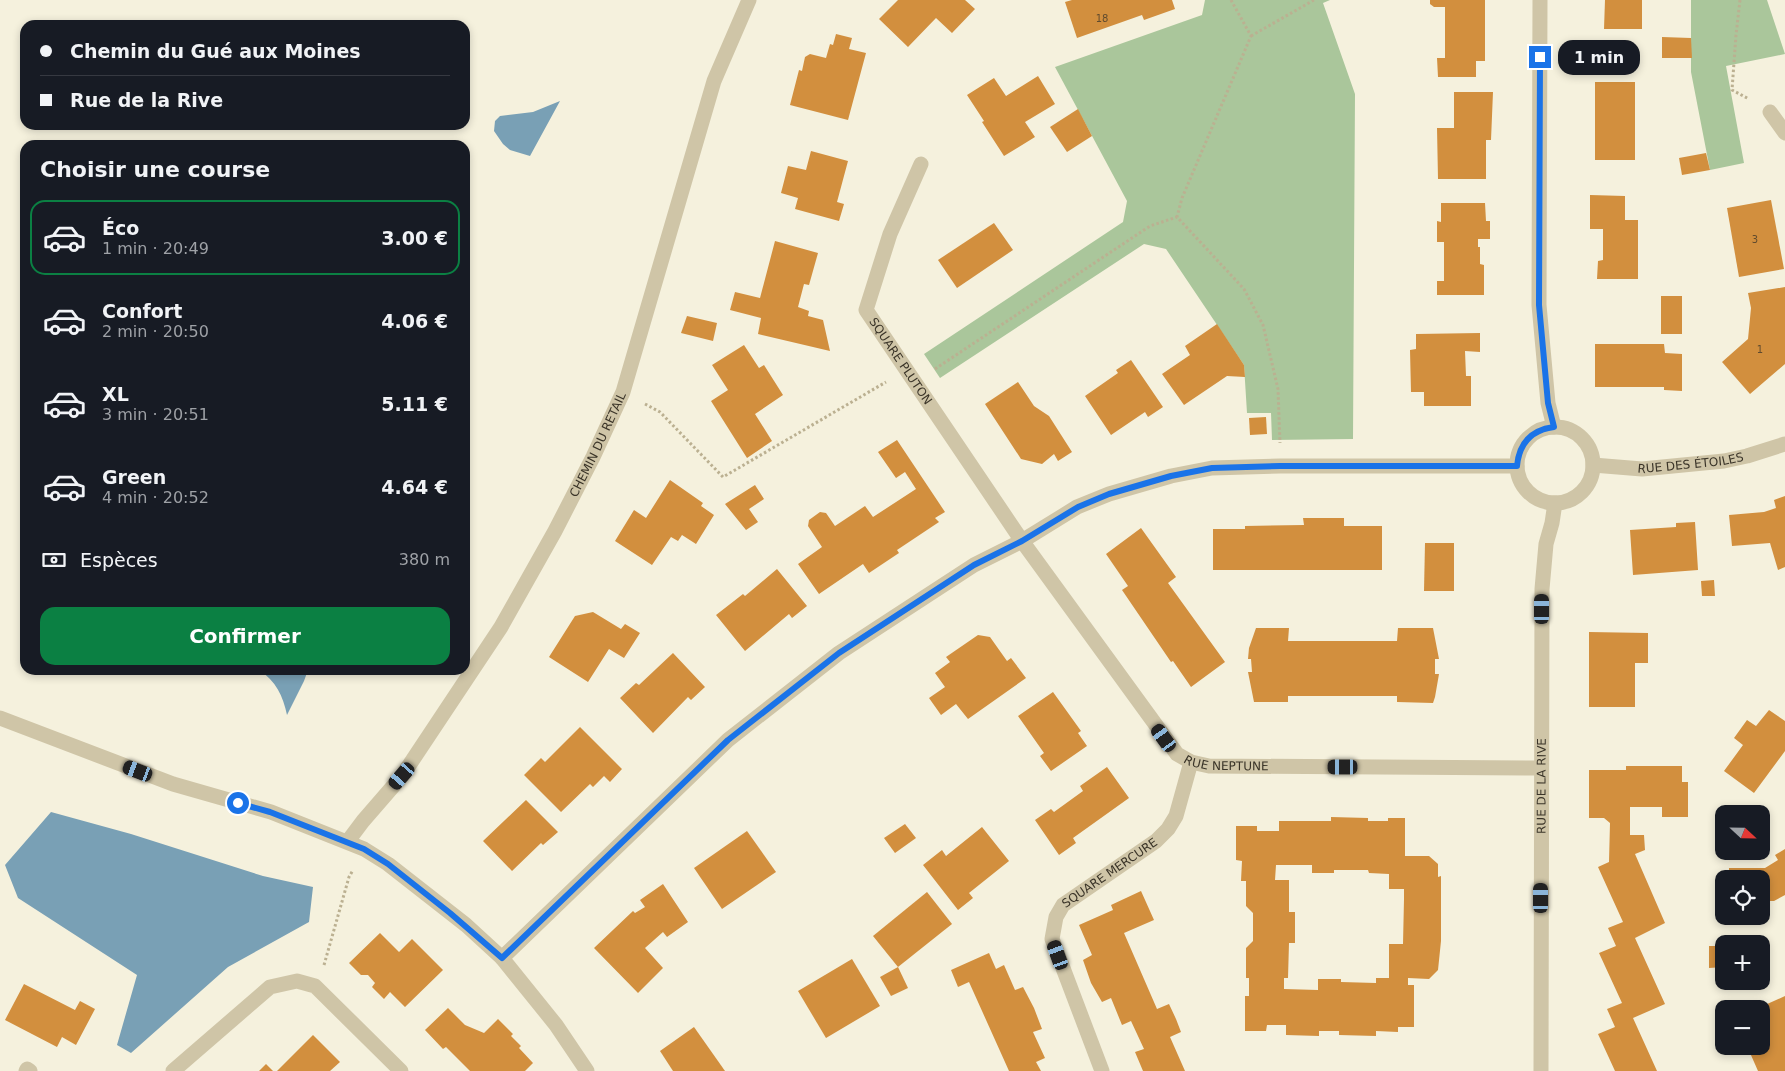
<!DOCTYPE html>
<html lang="fr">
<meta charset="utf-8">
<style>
body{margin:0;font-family:"DejaVu Sans",sans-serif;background:#242831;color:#f1f3f6;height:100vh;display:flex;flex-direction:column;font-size:19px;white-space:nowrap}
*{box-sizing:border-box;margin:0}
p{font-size:16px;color:#9ea1a6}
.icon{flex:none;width:28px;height:28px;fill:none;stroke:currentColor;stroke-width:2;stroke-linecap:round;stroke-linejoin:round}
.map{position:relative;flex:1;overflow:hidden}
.panel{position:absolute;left:20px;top:140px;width:450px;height:535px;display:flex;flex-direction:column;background:#171b24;border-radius:15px;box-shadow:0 2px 8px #0003}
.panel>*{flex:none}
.hud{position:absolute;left:20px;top:20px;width:450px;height:110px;border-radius:15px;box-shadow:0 2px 8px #0003;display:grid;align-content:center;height:110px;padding:0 20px;background:#171b24}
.needle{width:32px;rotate:112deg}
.fabs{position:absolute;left:1715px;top:805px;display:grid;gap:10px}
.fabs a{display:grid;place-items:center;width:55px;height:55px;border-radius:10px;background:#171b24;box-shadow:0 2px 8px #0003;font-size:25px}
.end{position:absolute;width:22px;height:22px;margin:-11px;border:6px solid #1a73e8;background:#fff;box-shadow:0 0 0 2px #fff}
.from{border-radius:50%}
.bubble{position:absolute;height:35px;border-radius:15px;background:#171b24;box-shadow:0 2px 8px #0003;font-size:16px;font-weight:700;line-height:35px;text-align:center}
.car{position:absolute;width:15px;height:30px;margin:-15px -8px;border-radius:6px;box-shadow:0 0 4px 1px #0007;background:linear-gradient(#222 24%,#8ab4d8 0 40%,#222 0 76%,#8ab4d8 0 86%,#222 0)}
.hud b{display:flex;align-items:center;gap:18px;height:48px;font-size:19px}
.hud b+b{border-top:1px solid #363941}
.hud i{width:12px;height:12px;background:#f1f3f6}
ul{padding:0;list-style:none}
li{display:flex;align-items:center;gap:15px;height:75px;margin:0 10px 8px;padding:0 10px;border:2px solid transparent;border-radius:15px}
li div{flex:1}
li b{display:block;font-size:19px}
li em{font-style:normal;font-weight:700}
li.active{border-color:#0b8043}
li>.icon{width:45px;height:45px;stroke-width:1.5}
h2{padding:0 20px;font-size:22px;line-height:60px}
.pay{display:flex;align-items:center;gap:12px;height:55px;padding:0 20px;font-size:19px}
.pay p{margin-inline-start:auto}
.primary-button{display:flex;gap:10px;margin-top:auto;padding:10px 20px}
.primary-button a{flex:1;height:58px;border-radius:15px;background:#0b8043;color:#fff;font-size:20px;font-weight:700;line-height:58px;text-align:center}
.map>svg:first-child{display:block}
.green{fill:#aac69b}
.water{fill:#79a0b5}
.building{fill:#d28f3e;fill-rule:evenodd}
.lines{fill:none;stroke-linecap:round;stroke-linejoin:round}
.path{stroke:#bbb091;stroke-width:3;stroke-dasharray:2.5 2.5;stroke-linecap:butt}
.minor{stroke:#cfc5a7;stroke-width:15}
.route{stroke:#1a73e8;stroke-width:6}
.labels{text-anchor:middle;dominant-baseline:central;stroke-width:4.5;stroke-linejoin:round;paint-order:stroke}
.number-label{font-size:10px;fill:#604b2e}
.street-label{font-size:12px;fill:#3a3428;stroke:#fcf9ea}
</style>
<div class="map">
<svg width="1785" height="1071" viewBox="0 0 1785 1071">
<rect width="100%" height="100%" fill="#f5f1dd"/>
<g class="green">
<polygon points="1205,0 1330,0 1323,3 1355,94 1353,439 1272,440 1271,413 1247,413 1244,365 1166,249 1144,244 940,378 924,354 1123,222 1127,201 1055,67 1202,15"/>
<polygon points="1691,0 1767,0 1785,54 1726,66 1744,163 1710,170 1691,72"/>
</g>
<g class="water">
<polygon points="560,101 530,156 510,150 503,144 494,131 495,121 500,116 533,112"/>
<path d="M259 670H308L304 681 287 715C283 696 276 681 259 670Z"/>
<polygon points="51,812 131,834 263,876 313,887 309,922 228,967 131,1053 117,1045 137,975 18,898 5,865"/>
</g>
<g class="building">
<polygon points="898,0 965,0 975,9 952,33 936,18 908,47 879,19"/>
<polygon points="1072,0 1172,0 1175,9 1144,20 1142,15 1077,38 1065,2"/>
<polygon points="1430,0 1485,0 1485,61 1476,61 1476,77 1438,77 1437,58 1445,58 1445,7 1434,7 1430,4"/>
<polygon points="1605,0 1642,0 1642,29 1604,29"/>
<polygon points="836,34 852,38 849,49 866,53 848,120 790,105 799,70 802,71 805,57 810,54 826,58 830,44 833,45"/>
<polygon points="1662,37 1691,38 1692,58 1662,58"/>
<polygon points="1038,76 1055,104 1025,122 1035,137 1004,156 982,122 984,121 967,95 994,78 1006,96"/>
<rect x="1595" y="82" width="40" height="78"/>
<polygon points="1454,92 1493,92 1491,140 1486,140 1486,179 1438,179 1437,128 1454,128"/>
<polygon points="1078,109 1092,136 1067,152 1050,127"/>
<polygon points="811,151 848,161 837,202 844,204 839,221 795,209 798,198 781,193 788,166 806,170"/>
<polygon points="1706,153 1710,170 1682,175 1679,158"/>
<polygon points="1590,195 1625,196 1625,220 1638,220 1638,279 1597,279 1598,261 1603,260 1603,229 1590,229"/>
<polygon points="1771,200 1784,269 1739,277 1727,208"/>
<polygon points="1441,203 1485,203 1486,221 1490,221 1490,239 1478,239 1478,247 1480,247 1480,264 1484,265 1484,295 1437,295 1437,281 1444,281 1444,242 1437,242 1437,221 1441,222"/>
<polygon points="994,223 1013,250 957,288 938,260"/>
<polygon points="775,241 818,253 809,285 804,284 798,307 809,311 808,316 823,320 830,351 758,334 761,318 730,310 735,292 760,298"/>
<polygon points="1785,287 1785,364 1750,394 1722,362 1748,339 1751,308 1748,293"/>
<rect x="1661" y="296" width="21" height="38"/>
<polygon points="687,316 717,323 713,341 681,333"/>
<polygon points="1217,324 1244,365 1245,377 1227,376 1184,405 1162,374 1190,355 1185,346"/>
<polygon points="1480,333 1480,352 1465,351 1466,376 1471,376 1471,406 1424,406 1424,392 1411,392 1410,350 1416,349 1416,334"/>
<polygon points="1595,344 1664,344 1665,353 1682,354 1682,391 1664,390 1664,387 1595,387"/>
<polygon points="744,345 759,368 764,365 783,395 755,414 772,441 747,458 711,401 728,390 712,365"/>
<polygon points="1131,360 1163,407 1148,417 1145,412 1111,435 1085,396 1118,373 1116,370"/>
<polygon points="1018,382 1034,406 1049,416 1072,452 1058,461 1054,454 1042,464 1021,459 985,404"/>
<polygon points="1266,417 1267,434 1250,435 1249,418"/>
<polygon points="897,440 945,512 935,518 939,522 897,550 899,553 869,573 863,564 819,594 798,564 822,547 808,526 809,520 820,512 826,513 835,526 865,506 873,517 916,489 905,472 896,478 878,452"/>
<polygon points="670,480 703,503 701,506 714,515 696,544 682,535 678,541 671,537 652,565 615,541 634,510 646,518"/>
<polygon points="755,485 764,499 749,509 758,522 746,530 725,504"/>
<polygon points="1785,496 1785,567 1778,570 1770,543 1732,546 1729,515 1764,512 1776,508 1774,500"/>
<polygon points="1303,518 1344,518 1344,526 1382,526 1382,570 1213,570 1213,529 1245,529 1245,526 1304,525"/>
<polygon points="1695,522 1698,570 1633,575 1630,530 1676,527 1676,523"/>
<polygon points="1141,528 1176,577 1168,583 1225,662 1191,687 1173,661 1171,662 1122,590 1128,586 1106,554"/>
<polygon points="1425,543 1454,543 1454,591 1424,591"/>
<polygon points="777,569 807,606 792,618 789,614 745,651 716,615 743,594 745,596"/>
<polygon points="1714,580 1715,596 1702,596 1701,581"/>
<polygon points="593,612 621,629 625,624 640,633 624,658 609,649 588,682 549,657 575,616"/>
<polygon points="1256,628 1289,628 1288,641 1397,641 1398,628 1433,628 1439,659 1435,659 1435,674 1439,674 1435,697 1433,703 1397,702 1397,696 1288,696 1288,702 1254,702 1248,672 1252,672 1251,659 1248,659 1249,648"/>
<polygon points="1589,632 1648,633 1648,663 1635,663 1635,707 1589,707"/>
<polygon points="978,635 990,637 1007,661 1011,658 1026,678 968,719 956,704 941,715 929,698 945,687 935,673 950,662 946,657"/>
<polygon points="673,653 705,687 691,700 688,697 653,733 620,698 636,683 639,685"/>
<polygon points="1053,692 1081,731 1078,733 1087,746 1051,771 1040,756 1044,753 1018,716"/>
<polygon points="1769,710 1785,721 1785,751 1754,793 1724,771 1743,745 1734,738 1747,720 1756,726"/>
<polygon points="580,727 622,769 610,782 604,776 593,787 590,784 561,812 524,775 541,758 545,762"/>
<polygon points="1626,766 1682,766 1682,782 1688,782 1688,817 1662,817 1662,807 1630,807 1630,835 1644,835 1645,850 1635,854 1665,923 1635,938 1665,1004 1633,1018 1657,1071 1615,1071 1598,1034 1615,1027 1607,1009 1622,1003 1599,953 1616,946 1608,928 1623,922 1598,867 1609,862 1610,823 1604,818 1589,818 1589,770 1626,770"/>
<polygon points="1107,767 1129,798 1073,838 1076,843 1059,855 1035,820 1051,809 1054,812 1083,791 1080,786"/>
<polygon points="526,800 558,832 543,845 541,843 512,871 483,841"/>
<path d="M1331 817 1368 818V821H1388V818H1405V856H1429L1438 864V877L1441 876V941L1438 970 1429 979 1408 978V985H1414V1027H1398V1032L1376 1031V1036L1339 1035V1031H1319V1036L1286 1035V1025H1267L1266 1031H1245V996H1249V978H1246V948L1253 941V913L1246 906V881H1241L1242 861 1236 860V826H1257V831H1279V821H1331ZM1276 865H1312V873H1334V870H1368L1369 873 1389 874V889H1404V899L1403 944H1389V978H1376V983L1341 982V979H1318V990L1284 989V978H1288L1289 943H1295V912H1289V880H1275Z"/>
<polygon points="905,824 916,838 895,853 884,838"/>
<polygon points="982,827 1009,861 969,893 973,898 958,910 923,865 942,850 946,856"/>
<polygon points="747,831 776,872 722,909 694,868"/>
<polygon points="1785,849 1785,895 1774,901 1763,901 1763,920 1729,921 1729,916 1761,916 1761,879 1729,879 1729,868 1765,868 1778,860 1775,855"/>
<polygon points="663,884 688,922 667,937 663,932 645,948 663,968 638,993 594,948 633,911 635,913 645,907 640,900"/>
<polygon points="1141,891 1154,920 1124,933 1157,1009 1169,1004 1176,1019 1181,1032 1170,1037 1185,1071 1143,1071 1135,1052 1144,1049 1131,1021 1122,1025 1111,998 1102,1002 1091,983 1083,960 1092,955 1079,925 1113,910 1111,905"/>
<polygon points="927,892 952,924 898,967 873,936"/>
<polygon points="380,933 399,952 412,939 443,970 405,1007 390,992 384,999 372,987 375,983 368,975 361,975 349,963"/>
<polygon points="1709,946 1724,946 1724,967 1709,968"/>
<polygon points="989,953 996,969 1004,965 1015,990 1023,987 1034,1008 1042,1029 1033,1032 1045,1058 1036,1062 1041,1071 1009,1071 969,982 958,987 951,970"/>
<polygon points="852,959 880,1006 826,1038 798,991"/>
<polygon points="898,967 908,988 891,996 880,977"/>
<polygon points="24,984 75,1010 80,1001 95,1009 76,1045 62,1037 57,1047 5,1020"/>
<polygon points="1785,996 1785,1071 1758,1071 1747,1046 1761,1046 1761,1009 1756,1009"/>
<polygon points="448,1008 465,1025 484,1033 498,1019 513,1034 511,1036 521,1046 519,1048 533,1063 525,1071 470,1071 446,1047 443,1049 425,1030"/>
<polygon points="694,1027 725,1071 673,1071 660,1051"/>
<polygon points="313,1035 340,1062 330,1071 277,1071"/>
<polygon points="266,1064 273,1071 259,1071"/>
</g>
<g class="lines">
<g class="path">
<polyline points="1231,0 1251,36 1182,198 1177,217 1244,289 1263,325 1278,389 1280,443"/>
<polyline points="1740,0 1736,35 1732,90 1749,99"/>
<polyline points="1251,36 1314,0"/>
<polyline points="935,369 1150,226 1177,217"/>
<polyline points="645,404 660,412 723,477 886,382"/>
<polyline points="324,965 349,877 353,870"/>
</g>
<g class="minor">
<polyline points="1540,0 1539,305 1548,403 1554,427"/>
<polyline points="1770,112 1785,133"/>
<path id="s1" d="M921 164 890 234 866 310 1022 541 1177 754 1191 762 1209 766 1541 768"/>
<circle cx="1555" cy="465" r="38"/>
<path id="s2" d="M1593 465 1642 469 1724 461 1747 456 1785 444"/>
<polyline points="0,718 173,784 271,812 364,849 388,864 466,925 502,958 556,1025 587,1071"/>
<path id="s3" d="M348 841 363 821 402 776 501 627 555 531 593 457 623 392 714 81 749 0"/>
<polyline points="502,958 728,740 839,653 974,565 1022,541 1077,507 1109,494 1171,476 1212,468 1280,466 1517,466"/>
<polyline points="26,1071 27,1069 30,1071"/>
<polyline points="173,1071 270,987 297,981 315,986 401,1071"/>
<path id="s4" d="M1102 1071 1052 939 1056 917 1063 905 1156 841 1168 829 1176 816 1191 762"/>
<path id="s5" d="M1541 1071 1542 589 1546 544 1552 523 1555 503"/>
</g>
</g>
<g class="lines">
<path class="route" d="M238 803 270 812 364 849 388 864 450 913 502 958 728 740 742 729 839 653 974 565 1022 541 1078 507 1109 494 1171 476 1212 468 1280 466H1517C1519 444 1531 430 1554 427L1548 403 1539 305 1540 57"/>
</g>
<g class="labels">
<g class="number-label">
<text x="1102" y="18">18</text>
<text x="1755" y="239">3</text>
<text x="1760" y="349">1</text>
</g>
<g class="street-label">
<text stroke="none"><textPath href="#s1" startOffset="218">SQUARE PLUTON</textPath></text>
<text stroke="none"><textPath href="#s3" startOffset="470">CHEMIN DU RETAIL</textPath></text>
<text stroke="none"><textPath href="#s2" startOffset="98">RUE DES ÉTOILES</textPath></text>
<text stroke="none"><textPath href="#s1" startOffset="750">RUE NEPTUNE</textPath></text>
<text stroke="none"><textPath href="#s5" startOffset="285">RUE DE LA RIVE</textPath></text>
<text stroke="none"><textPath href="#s4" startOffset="234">SQUARE MERCURE</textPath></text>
</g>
</g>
</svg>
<div class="fabs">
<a><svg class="needle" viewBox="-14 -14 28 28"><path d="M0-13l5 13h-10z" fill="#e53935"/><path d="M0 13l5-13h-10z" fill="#9ea1a6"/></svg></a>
<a><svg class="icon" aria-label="locate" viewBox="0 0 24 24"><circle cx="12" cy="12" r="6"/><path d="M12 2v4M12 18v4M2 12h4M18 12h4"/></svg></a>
<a>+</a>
<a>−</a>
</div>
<i class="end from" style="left:238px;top:803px"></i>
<i class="end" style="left:1540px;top:57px"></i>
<div class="bubble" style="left:1558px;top:40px;width:82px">1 min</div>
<i class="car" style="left:1542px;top:609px;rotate:0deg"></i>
<i class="car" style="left:1164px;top:738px;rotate:324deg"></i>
<i class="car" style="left:1343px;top:767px;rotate:270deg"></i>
<i class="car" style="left:138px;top:771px;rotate:291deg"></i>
<i class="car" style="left:402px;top:776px;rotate:221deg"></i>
<i class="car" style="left:1541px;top:898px;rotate:0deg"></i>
<i class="car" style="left:1058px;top:955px;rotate:340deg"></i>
<div class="hud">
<b><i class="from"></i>Chemin du Gué aux Moines</b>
<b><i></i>Rue de la Rive</b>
</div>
<section class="panel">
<h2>Choisir une course</h2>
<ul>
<li class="active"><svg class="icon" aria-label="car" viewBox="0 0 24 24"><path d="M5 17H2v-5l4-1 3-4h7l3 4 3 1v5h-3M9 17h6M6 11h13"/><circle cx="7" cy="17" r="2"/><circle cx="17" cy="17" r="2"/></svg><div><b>Éco</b><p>1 min · 20:49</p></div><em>3.00 €</em></li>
<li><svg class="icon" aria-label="car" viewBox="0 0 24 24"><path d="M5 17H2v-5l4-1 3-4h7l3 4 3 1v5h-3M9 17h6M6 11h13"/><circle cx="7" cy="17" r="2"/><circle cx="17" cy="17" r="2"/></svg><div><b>Confort</b><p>2 min · 20:50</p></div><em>4.06 €</em></li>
<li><svg class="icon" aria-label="car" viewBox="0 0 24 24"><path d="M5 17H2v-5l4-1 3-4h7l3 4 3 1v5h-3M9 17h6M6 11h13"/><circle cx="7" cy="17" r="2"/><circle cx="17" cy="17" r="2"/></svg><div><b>XL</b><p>3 min · 20:51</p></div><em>5.11 €</em></li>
<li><svg class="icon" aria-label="car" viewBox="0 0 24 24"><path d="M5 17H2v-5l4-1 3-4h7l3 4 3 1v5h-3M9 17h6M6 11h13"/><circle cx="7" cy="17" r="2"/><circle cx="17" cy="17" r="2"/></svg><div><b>Green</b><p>4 min · 20:52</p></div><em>4.64 €</em></li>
</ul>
<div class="pay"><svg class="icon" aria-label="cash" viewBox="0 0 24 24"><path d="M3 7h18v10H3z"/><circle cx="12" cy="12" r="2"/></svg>Espèces<p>380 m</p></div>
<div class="primary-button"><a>Confirmer</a></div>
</section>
</div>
